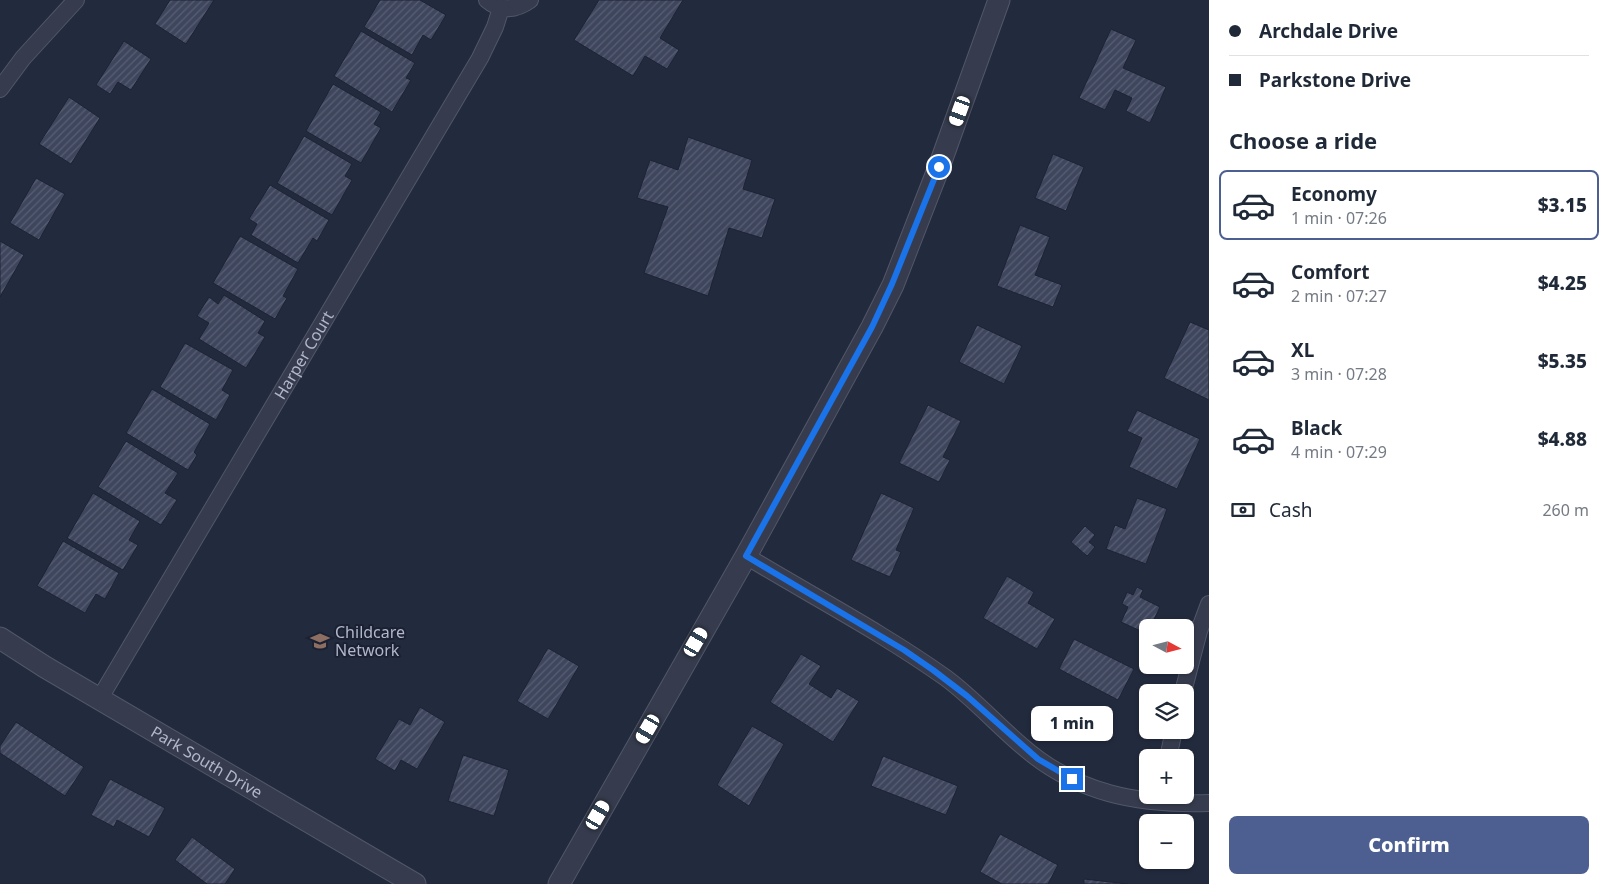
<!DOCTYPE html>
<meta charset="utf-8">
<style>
body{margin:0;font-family:"Noto Sans",sans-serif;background:#f2f2f3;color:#1f2937;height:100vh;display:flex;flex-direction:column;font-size:19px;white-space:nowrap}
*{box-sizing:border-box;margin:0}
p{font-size:16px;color:#747a83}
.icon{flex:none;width:28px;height:28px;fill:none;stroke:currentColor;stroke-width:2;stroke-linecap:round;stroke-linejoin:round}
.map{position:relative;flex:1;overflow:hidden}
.details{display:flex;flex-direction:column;background:#fff;width:400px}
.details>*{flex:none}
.hud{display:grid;align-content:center;height:110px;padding:0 20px;background:#fff}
.needle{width:32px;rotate:97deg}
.buttons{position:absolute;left:1139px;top:619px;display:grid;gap:10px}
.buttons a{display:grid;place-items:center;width:55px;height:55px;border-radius:8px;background:#fff;box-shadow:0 1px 4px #0004;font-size:25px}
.end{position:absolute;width:22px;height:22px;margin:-11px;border:6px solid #1a73e8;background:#fff;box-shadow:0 0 0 2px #fff}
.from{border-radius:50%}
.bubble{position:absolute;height:35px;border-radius:8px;background:#fff;box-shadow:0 1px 4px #0004;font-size:16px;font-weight:800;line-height:35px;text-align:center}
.car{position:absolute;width:15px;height:30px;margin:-15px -8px;border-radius:6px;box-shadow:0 0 4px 1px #0007;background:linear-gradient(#fff 24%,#345 0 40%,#fff 0 76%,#345 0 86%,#fff 0)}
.hud b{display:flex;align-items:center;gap:18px;height:48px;font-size:19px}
.hud b+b{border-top:1px solid #e0e1e3}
.hud i{width:12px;height:12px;background:#1f2937}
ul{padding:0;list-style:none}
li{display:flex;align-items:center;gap:15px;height:70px;margin:0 10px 8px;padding:0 10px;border:2px solid transparent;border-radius:8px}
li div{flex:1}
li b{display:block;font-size:19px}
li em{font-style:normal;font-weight:800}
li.current{border-color:#4c5f90}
li>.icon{width:45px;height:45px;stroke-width:1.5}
h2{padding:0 20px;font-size:22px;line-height:60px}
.pay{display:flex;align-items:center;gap:12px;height:55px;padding:0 20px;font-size:19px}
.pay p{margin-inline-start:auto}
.primary-button{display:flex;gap:10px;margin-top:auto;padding:10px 20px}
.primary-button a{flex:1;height:58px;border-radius:8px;background:#4c5f90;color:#fff;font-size:20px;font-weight:800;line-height:58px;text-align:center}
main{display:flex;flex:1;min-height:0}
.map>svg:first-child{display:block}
.building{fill:url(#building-hatch);stroke:#1d2334}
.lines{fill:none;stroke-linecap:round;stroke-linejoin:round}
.minor-casing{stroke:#515768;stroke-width:18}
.tertiary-casing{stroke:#515768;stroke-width:23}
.minor{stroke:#363c4d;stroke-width:16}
.tertiary{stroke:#363c4d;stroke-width:21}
.route{stroke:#1a73e8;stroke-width:6}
.labels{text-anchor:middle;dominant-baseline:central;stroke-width:4;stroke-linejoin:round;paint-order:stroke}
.street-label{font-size:16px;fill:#b1b7c9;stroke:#1b2132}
.poi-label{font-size:16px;fill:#b1b7c9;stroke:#1b2132;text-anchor:start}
</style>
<main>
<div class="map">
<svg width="1209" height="884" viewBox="0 0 1209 884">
<defs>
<pattern id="building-hatch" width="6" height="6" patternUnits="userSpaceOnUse" patternTransform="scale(1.25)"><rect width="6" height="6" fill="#3e465d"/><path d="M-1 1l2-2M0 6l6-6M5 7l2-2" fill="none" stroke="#585e73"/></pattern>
</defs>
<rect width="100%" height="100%" fill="#222a3d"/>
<g class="building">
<polygon points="170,0 214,0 186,44 155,24"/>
<polygon points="380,0 420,0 446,15 431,40 423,35 412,55 364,27"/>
<polygon points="599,0 683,0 660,38 679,50 667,69 645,56 633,76 574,40"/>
<polygon points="1111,29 1136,40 1123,68 1166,87 1150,123 1126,111 1132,98 1115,90 1105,110 1079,98"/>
<polygon points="361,31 415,63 406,78 411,80 392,112 334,76"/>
<polygon points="124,41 151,59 131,90 118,82 110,94 96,85"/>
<polygon points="333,84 381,112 374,124 381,128 361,163 306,131"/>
<polygon points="69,97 100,118 71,164 39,144"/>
<polygon points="304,136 352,164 345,176 352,180 332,215 277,183"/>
<polygon points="688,137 752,160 743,189 775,199 762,238 729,228 708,296 644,273 668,207 637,198 650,160 678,170"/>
<polygon points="1053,154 1084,167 1066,211 1035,198"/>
<polygon points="36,178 65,194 39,240 10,223"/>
<polygon points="270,185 329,220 317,241 313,238 298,263 251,235 257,224 249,219"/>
<polygon points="1020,225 1050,237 1035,275 1062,285 1053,307 997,286"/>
<polygon points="240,236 298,269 283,296 287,298 275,319 213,283"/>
<polygon points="0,241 24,255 0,297"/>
<polygon points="224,295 265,321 258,333 265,337 246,368 199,339 209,323 197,316 209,297 218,304"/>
<polygon points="1190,322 1209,330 1209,400 1164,378"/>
<polygon points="977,325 1022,346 1004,384 959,362"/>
<polygon points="185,343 233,370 222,390 230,395 216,420 160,387"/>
<polygon points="152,389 210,424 194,452 197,455 188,470 126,433"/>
<polygon points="928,405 961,421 943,457 950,460 939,482 899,463"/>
<polygon points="1137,410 1200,439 1177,489 1129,467 1142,438 1127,431"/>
<polygon points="126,441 178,473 165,493 177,500 161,525 98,487"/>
<polygon points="93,493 140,521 129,540 138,545 123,570 67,538"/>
<polygon points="881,493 914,508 896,550 901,552 890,577 851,560"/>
<polygon points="1137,498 1167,509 1146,564 1106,549 1115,525 1125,529"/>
<polygon points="1085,526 1095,535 1089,542 1095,547 1087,556 1071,542"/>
<polygon points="63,541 119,573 105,599 96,594 85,613 37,586"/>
<polygon points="1007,576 1034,592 1028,603 1055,619 1037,649 983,618"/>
<polygon points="1137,587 1143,590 1140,597 1160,607 1150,628 1148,628 1147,634 1121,622 1128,607 1122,604 1127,592 1133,595"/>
<polygon points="1074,639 1134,669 1118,700 1059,669"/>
<polygon points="548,648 579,666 548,719 517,701"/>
<polygon points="801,654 821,666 809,684 831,698 837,688 859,701 833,742 770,702"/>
<polygon points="420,707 445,722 417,769 401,760 395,771 375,759 399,719 410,725"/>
<polygon points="16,722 84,767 65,796 0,753 0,746"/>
<polygon points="752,726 784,744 749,806 717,785"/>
<polygon points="463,755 509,770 494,816 448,801"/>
<polygon points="883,756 958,786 946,815 871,786"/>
<polygon points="110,779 165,808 149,837 117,820 114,827 91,815"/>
<polygon points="1000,834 1058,865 1048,884 1002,884 980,872"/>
<polygon points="192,837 235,869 225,884 207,884 175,860"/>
<polygon points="1084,879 1128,884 1084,884"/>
</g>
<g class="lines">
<g class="minor-casing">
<g id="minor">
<path d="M487 0C501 12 516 10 530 0"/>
<polyline points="0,89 23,58 76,0"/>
<path d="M746 556C812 596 883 633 946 678 973 698 996 724 1022 746 1077 794 1138 805 1209 803"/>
<polyline points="1183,692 1199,631 1209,604"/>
<path id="s1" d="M100 698 480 58 495 27 501 8"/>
<polyline points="1168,758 1174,730"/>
</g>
</g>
<g class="tertiary-casing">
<g id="tertiary">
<path id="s2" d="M0 638 45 667 415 884"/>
<polyline points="559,884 746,556 872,327 893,285 939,167 999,0"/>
</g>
</g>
<use href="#minor" class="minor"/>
<use href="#tertiary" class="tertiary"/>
</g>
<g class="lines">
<polyline class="route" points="939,167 892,284 872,327 746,556 904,650 933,670 967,696 1038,759 1072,779"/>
</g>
<defs>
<g id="school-bare" transform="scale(1.5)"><path d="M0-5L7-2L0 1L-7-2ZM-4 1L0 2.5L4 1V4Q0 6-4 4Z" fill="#8d6e63" stroke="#1b2132" stroke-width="2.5" paint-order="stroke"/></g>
</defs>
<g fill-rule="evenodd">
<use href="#school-bare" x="320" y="641"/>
</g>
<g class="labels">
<g class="street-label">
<text stroke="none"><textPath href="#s1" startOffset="399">Harper Court</textPath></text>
<text stroke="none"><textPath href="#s2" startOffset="241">Park South Drive</textPath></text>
</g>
<g class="poi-label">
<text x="335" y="632">Childcare<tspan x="335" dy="18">Network</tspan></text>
</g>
</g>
</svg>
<div class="buttons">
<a><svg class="needle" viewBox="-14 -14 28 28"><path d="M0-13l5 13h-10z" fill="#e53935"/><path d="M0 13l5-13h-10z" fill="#747a83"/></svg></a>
<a><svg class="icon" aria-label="layers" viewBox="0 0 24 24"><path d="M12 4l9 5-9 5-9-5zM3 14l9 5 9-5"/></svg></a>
<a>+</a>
<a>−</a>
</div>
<i class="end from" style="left:939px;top:167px"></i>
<i class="end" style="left:1072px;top:779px"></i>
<div class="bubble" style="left:1031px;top:706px;width:82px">1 min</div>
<i class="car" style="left:960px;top:111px;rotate:200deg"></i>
<i class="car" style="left:696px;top:642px;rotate:30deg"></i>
<i class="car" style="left:648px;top:729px;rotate:210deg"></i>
<i class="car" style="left:598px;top:815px;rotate:30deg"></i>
</div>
<section class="details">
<div class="hud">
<b><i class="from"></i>Archdale Drive</b>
<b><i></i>Parkstone Drive</b>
</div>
<h2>Choose a ride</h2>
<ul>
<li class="current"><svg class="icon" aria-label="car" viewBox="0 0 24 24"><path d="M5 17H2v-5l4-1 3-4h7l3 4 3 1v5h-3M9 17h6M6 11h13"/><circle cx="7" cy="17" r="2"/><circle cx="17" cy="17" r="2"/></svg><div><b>Economy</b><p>1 min · 07:26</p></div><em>$3.15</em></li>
<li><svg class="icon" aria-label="car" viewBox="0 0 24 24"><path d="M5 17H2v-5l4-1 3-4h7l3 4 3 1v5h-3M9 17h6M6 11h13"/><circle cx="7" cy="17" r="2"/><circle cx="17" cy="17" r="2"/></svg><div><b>Comfort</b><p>2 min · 07:27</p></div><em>$4.25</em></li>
<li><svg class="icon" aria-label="car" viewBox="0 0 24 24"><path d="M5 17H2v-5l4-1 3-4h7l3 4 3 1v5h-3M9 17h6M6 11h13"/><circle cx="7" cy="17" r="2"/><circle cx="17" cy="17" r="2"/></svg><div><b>XL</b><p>3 min · 07:28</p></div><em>$5.35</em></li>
<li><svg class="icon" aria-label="car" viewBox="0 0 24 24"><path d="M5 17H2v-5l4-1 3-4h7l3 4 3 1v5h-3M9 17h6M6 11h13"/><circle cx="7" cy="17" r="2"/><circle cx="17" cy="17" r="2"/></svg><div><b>Black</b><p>4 min · 07:29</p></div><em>$4.88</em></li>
</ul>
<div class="pay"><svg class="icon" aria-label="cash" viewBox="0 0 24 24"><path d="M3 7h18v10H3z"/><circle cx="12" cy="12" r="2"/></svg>Cash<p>260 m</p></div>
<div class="primary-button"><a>Confirm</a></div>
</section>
</main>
